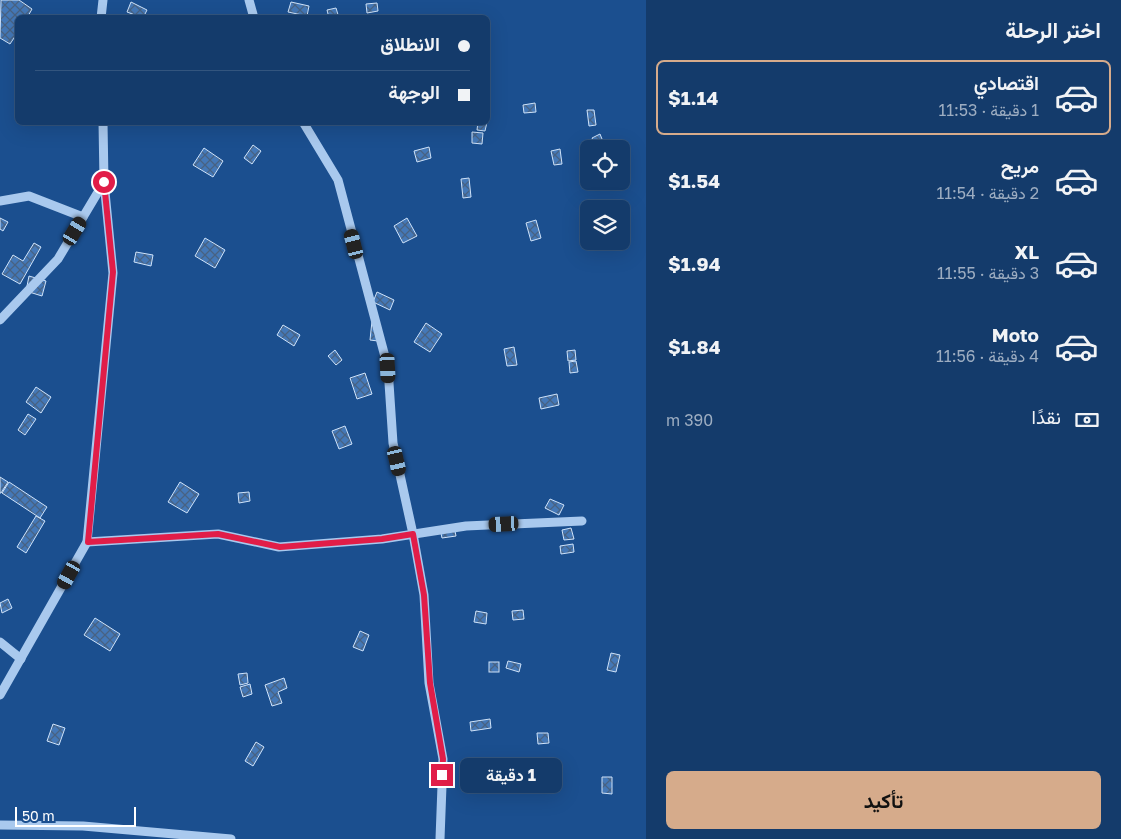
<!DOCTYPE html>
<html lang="ar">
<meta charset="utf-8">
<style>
body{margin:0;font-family:"Golos Text",Vazirmatn,sans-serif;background:#214673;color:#f1f3f6;direction:rtl;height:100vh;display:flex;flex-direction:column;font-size:19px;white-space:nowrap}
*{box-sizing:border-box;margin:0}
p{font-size:16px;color:#9dadc1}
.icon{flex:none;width:28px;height:28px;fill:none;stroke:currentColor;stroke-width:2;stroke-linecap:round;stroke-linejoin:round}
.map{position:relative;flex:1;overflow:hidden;direction:ltr}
.side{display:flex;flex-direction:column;background:#143b6b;width:475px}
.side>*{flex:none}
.hud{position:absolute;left:15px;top:15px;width:475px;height:110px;border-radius:8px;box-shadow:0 5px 20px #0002,0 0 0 1px #33557e;direction:rtl;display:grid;align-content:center;height:110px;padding:0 20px;background:#143b6b}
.fabs{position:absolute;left:580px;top:140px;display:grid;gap:10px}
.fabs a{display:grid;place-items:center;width:50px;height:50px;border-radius:8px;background:#143b6b;box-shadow:0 5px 20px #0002,0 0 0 1px #33557e;font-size:25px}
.scale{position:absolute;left:15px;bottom:12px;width:121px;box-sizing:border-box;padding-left:5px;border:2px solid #fff;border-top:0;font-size:14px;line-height:18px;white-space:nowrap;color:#fff;-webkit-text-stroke:4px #1b4f8f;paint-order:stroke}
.end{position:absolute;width:22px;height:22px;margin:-11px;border:6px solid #e11d48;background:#fff;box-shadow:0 0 0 2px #fff}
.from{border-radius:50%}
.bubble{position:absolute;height:35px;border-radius:8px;background:#143b6b;box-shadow:0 5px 20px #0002,0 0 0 1px #33557e;font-size:16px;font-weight:700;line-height:35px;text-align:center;direction:rtl}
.car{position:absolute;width:15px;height:30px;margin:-15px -8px;border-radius:6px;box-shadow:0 0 4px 1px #0007;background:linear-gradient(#222 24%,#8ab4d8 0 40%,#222 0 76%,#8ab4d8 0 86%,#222 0)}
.hud b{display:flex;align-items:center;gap:18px;height:48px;font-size:19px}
.hud b+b{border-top:1px solid #33557e}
.hud i{width:12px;height:12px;background:#f1f3f6}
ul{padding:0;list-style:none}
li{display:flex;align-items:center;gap:15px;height:75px;margin:0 10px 8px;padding:0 10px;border:2px solid transparent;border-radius:8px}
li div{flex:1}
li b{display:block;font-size:19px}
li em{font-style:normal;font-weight:700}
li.selected{border-color:#d6ab8b}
li>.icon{width:45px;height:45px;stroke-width:1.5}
h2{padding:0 20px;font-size:22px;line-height:60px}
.pay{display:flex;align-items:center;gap:12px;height:55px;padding:0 20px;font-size:19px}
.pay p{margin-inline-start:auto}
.button{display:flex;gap:10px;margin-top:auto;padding:10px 20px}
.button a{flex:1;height:58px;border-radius:8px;background:#d6ab8b;color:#111;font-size:20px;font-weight:700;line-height:58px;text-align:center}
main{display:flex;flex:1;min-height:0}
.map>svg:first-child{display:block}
.building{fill:url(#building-cross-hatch);stroke:#cfe3fa}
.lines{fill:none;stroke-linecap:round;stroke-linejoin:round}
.minor{stroke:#a9c9ee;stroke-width:9}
.route{stroke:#e11d48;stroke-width:6}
</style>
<main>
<section class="side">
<h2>اختر الرحلة</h2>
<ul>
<li class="selected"><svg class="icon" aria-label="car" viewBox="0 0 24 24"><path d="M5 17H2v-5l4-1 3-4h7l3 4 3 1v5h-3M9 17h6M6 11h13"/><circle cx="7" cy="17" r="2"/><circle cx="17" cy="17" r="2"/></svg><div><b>اقتصادي</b><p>1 دقيقة · 11:53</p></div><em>$1.14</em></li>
<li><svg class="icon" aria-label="car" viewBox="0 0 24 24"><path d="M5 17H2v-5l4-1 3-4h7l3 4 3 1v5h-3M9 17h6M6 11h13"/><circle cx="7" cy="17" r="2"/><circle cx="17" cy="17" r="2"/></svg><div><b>مريح</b><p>2 دقيقة · 11:54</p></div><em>$1.54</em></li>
<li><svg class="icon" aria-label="car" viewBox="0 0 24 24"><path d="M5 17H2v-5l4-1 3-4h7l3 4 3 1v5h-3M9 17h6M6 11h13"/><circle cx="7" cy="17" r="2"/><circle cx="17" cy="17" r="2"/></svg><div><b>XL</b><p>3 دقيقة · 11:55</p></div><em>$1.94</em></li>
<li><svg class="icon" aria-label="car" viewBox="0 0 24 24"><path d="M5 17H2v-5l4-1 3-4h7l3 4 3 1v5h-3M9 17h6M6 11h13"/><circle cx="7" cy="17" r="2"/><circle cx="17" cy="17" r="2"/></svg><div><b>Moto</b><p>4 دقيقة · 11:56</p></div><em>$1.84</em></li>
</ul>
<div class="pay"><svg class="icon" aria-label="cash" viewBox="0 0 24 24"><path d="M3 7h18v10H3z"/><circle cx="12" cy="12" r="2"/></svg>نقدًا<p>390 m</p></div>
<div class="button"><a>تأكيد</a></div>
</section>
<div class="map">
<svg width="646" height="839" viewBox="0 0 646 839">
<defs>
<pattern id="building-cross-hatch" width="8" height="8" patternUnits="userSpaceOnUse" patternTransform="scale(1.25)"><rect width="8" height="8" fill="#4478b7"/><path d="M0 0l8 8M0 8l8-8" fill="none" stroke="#486282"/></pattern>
</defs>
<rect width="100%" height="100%" fill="#1b4f8f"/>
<g class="building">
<polygon points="1,0 19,0 32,9 27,18 18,18 18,32 10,44 0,38"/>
<polygon points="131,2 147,10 143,18 127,12"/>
<polygon points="291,2 309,6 307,16 288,12"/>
<polygon points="377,3 378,11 367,13 366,4"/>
<polygon points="336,8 339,18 329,18 327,10"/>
<polygon points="535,103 536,112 524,113 523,105"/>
<polygon points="587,110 594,110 596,125 589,126"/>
<polygon points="478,122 487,122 485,131 477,130"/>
<polygon points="472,132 483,133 482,144 472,143"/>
<polygon points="600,134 606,149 597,149 592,138"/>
<polygon points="253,145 261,151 252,164 244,158"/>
<polygon points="429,147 431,158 417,162 414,151"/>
<polygon points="204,148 223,161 213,177 193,165"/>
<polygon points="560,149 562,164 554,165 551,151"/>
<polygon points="469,178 471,197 463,198 461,179"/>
<polygon points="0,218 8,222 3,231 0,229"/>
<polygon points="407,218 417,236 403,243 394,226"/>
<polygon points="536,220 541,238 531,241 526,223"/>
<polygon points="205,238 225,250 215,268 195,256"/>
<polygon points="34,243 41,247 20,284 2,274 13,255 23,261"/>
<polygon points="136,252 153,255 151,266 134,262"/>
<polygon points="29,276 46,281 42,296 26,291"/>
<polygon points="377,292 394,300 390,310 373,302"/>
<polygon points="372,321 378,341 370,340"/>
<polygon points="426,323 442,334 430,352 414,342"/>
<polygon points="283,325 300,335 294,346 277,335"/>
<polygon points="514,347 517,365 507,366 504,349"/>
<polygon points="335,350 342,360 336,365 328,356"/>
<polygon points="575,350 576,360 568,361 567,351"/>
<polygon points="576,361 578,372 570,373 569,362"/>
<polygon points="365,373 372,394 357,399 350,378"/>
<polygon points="36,387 51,397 41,413 26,402"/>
<polygon points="557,394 559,405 541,409 539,398"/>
<polygon points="28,414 36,419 25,435 18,430"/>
<polygon points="345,426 352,444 339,449 332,431"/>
<polygon points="0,477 8,482 1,493 0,493"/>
<polygon points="9,482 47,507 40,518 2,493"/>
<polygon points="180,482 199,494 187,513 168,502"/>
<polygon points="249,492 250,501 239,503 238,493"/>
<polygon points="550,499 564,505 559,515 545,508"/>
<polygon points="36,516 45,521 26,553 17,547"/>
<polygon points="454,526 456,536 442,538 440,529"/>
<polygon points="571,528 574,539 564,540 562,530"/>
<polygon points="573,544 574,552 561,554 560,546"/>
<polygon points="8,599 12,608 2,613 0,603"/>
<polygon points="523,610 524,619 513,620 512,611"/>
<polygon points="476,611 487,613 486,624 474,622"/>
<polygon points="95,618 120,634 110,651 84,635"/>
<polygon points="360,631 369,635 363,651 353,647"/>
<polygon points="611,653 620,655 616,672 607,670"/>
<polygon points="508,661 521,664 519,672 506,668"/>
<rect x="489" y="662" width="10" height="10"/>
<polygon points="247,673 248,683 240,685 238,674"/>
<polygon points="284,678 287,688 278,692 282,703 272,706 265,685"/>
<polygon points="250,684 252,694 243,697 240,687"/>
<polygon points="490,719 491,728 471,731 470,722"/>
<polygon points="53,724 65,728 59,745 47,741"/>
<polygon points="537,733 548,733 549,743 538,744"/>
<polygon points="256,742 264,747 253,766 245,761"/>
<polygon points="547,769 550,780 542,782 538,772"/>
<polygon points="538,776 539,785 524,787 522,778"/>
<polygon points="602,777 612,777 612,794 602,793"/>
</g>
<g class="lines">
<g class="minor">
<polyline points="249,0 254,18"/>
<polyline points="101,18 103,0"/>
<polyline points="303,122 338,180 388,368 393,443 413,534 424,595 429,683 443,759 440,839"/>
<polyline points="0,201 29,196 83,217"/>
<polyline points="0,320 58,259 104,182"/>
<polyline points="87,542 218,534 279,547 382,539 466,526 582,521"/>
<polyline points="0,642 21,659"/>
<polyline points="0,695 87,542 113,273 104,182 103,122"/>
<polyline points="0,825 83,826 231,839"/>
</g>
</g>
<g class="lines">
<polyline class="route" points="104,182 113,272 88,542 218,534 280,547 382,539 413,534 424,595 430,683 443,759 442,775"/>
</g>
</svg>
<div class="fabs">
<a><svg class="icon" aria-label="locate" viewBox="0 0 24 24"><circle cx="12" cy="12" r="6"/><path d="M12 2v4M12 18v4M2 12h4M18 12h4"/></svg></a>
<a><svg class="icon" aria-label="layers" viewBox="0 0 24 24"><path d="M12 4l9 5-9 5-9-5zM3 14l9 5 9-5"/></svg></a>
</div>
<div class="scale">50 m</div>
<i class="end from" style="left:104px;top:182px"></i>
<i class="end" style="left:442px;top:775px"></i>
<div class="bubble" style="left:460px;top:758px;width:102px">1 دقيقة</div>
<i class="car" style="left:75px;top:231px;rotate:31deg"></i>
<i class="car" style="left:354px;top:244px;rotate:346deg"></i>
<i class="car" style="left:388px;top:368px;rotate:177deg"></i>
<i class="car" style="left:397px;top:461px;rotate:167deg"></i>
<i class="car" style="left:504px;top:524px;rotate:267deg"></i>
<i class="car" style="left:69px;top:575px;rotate:209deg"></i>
<div class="hud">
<b><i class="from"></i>الانطلاق</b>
<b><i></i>الوجهة</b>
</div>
</div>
</main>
